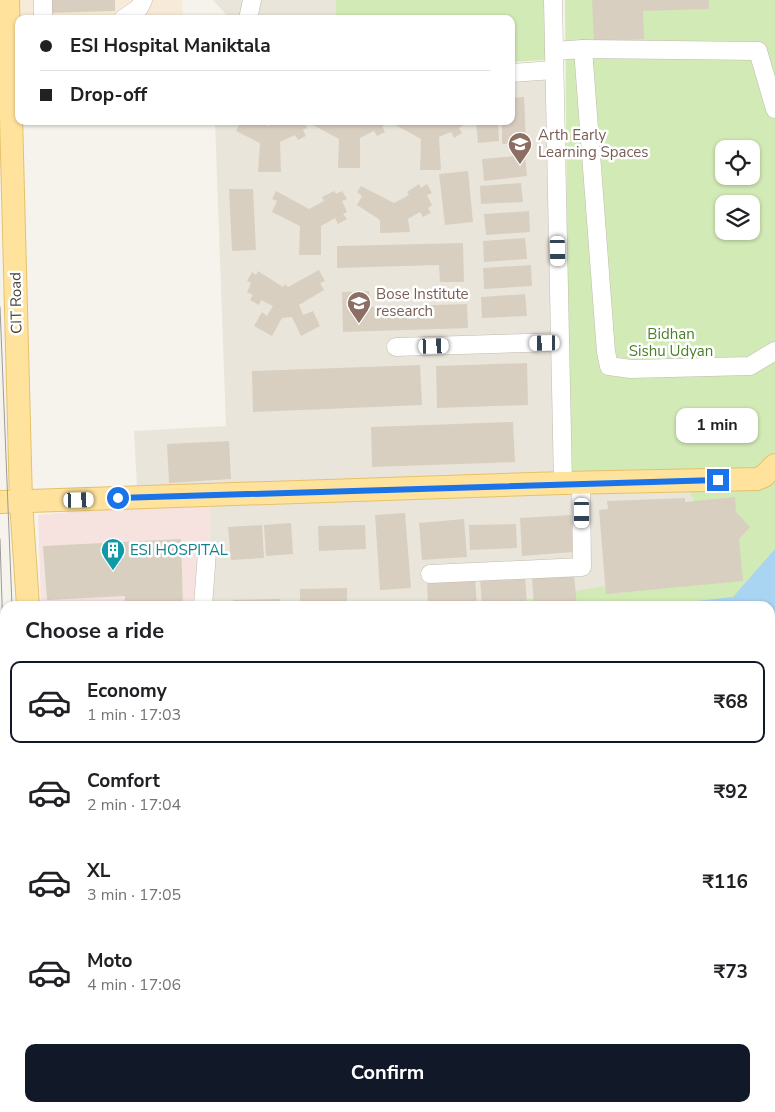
<!DOCTYPE html>
<meta charset="utf-8">
<style>
body{margin:0;font-family:"Nunito Sans",sans-serif;background:#f6f6f6;color:#202124;height:100vh;display:flex;flex-direction:column;font-size:19px;white-space:nowrap}
*{box-sizing:border-box;margin:0}
p{font-size:16px;color:#757577}
.icon{flex:none;width:28px;height:28px;fill:none;stroke:currentColor;stroke-width:2;stroke-linecap:round;stroke-linejoin:round}
.map{position:relative;flex:1;overflow:hidden}
.details{position:absolute;left:0px;top:601px;width:775px;height:511px;display:flex;flex-direction:column;background:#fff;border-radius:15px 15px 0 0;box-shadow:0 1px 4px #0004}
.details>*{flex:none}
.top-card{position:absolute;left:15px;top:15px;width:500px;height:110px;border-radius:10px;box-shadow:0 1px 4px #0004;display:grid;align-content:center;height:110px;padding:0 25px;background:#fff}
.buttons{position:absolute;left:715px;top:140px;display:grid;gap:10px}
.buttons a{display:grid;place-items:center;width:45px;height:45px;border-radius:10px;background:#fff;box-shadow:0 1px 4px #0004;font-size:25px}
.end{position:absolute;width:22px;height:22px;margin:-11px;border:6px solid #1a73e8;background:#fff;box-shadow:0 0 0 2px #fff}
.from{border-radius:50%}
.bubble{position:absolute;height:35px;border-radius:10px;background:#fff;box-shadow:0 1px 4px #0004;font-size:16px;font-weight:700;line-height:35px;text-align:center}
.car{position:absolute;width:15px;height:30px;margin:-15px -8px;border-radius:6px;box-shadow:0 0 4px 1px #0007;background:linear-gradient(#fff 24%,#345 0 40%,#fff 0 76%,#345 0 86%,#fff 0)}
.top-card b{display:flex;align-items:center;gap:18px;height:48px;font-size:19px}
.top-card b+b{border-top:1px solid #e0e0e0}
.top-card i{width:12px;height:12px;background:#202124}
ul{padding:0;list-style:none}
li{display:flex;align-items:center;gap:15px;height:82px;margin:0 10px 8px;padding:0 15px;border:2px solid transparent;border-radius:10px}
li div{flex:1}
li b{display:block;font-size:19px}
li em{font-style:normal;font-weight:700}
li.selected{border-color:#111827}
li>.icon{width:45px;height:45px;stroke-width:1.5}
h2{padding:0 25px;font-size:22px;line-height:60px}
.button{display:flex;gap:10px;margin-top:auto;padding:10px 25px}
.button a{flex:1;height:58px;border-radius:10px;background:#111827;color:#fff;font-size:20px;font-weight:700;line-height:58px;text-align:center}
.map>svg:first-child{display:block}
.residential{fill:#eae5da}
.commercial{fill:#f7ead8}
.medical{fill:#f6e3e0}
.green{fill:#d2eab5;fill-rule:evenodd}
.water{fill:#a9d4f2}
.building{fill:#d8cfc1}
.lines{fill:none;stroke-linecap:round;stroke-linejoin:round}
.minor-casing{stroke:#c2bbae;stroke-width:19}
.major-casing{stroke:#e6c16a;stroke-width:24}
.path{stroke:#c4b79f;stroke-width:3;stroke-dasharray:2.5 2.5;stroke-linecap:butt}
.minor{stroke:#fff;stroke-width:18}
.major{stroke:#ffe39c;stroke-width:22}
.tram{stroke:#9a9a9a;stroke-width:1}
.route{stroke:#1a73e8;stroke-width:6}
.labels{text-anchor:middle;dominant-baseline:central;stroke-width:5;stroke-linejoin:round;paint-order:stroke}
.education-label{font-size:15px;fill:#785e54;stroke:#fff;text-anchor:start}
.street-label{font-size:15px;fill:#4b4439;stroke:#fff}
.park-label{font-size:15px;fill:#4a7f2a;stroke:#fff}
.culture-label{font-size:15px;fill:#0d838f;stroke:#fff;text-anchor:start}
</style>
<div class="map">
<svg width="775" height="1112" viewBox="0 0 775 1112">
<rect width="100%" height="100%" fill="#f6f3ec"/>
<g class="residential">
<polygon points="213,0 336,0 336,19 230,19"/>
<polygon points="546,78 557,475 137,487 134,431 226,426 215,121 511,121 511,80"/>
<polygon points="685,479 697,511 626,586 529,599 404,606 211,606 209,499"/>
</g>
<polygon class="commercial" points="18,0 182,0 183,19 19,19"/>
<polygon class="medical" points="209,499 211,606 41,606 38,515"/>
<g class="green">
<polygon points="336,0 544,0 546,60 511,62 511,19 336,19"/>
<path d="M565 0H775V1112H59L58 1108H770V606H404L529 599 629 582 697 511 685 479 706 470 569 472ZM724 149H751V176H724ZM724 204H751V231H724Z"/>
</g>
<polygon class="water" points="775,549 775,718 770,724 770,606 652,606 733,597"/>
<g class="building">
<polygon points="52,0 115,0 115,11 46,13"/>
<polygon points="592,0 709,0 709,9 643,11 644,39 594,42"/>
<polygon points="524,97 526,143 502,144 502,121 511,121 511,98"/>
<polygon points="241,121 260,121 268,126 277,121 303,121 307,128 303,130 306,136 298,140 295,135 280,142 281,172 258,172 260,143 236,131"/>
<polygon points="313,121 385,121 386,124 382,126 385,132 377,136 374,131 360,138 360,168 338,168 339,139 311,124"/>
<polygon points="393,121 461,121 463,125 459,128 462,133 454,138 451,132 439,137 441,170 420,170 421,139 392,123"/>
<polygon points="476,121 498,121 499,141 478,143"/>
<polygon points="525,155 527,176 484,181 482,159"/>
<polygon points="468,171 473,222 445,225 439,174"/>
<polygon points="521,183 523,202 481,204 480,186"/>
<polygon points="419,184 421,188 427,184 432,193 427,195 432,205 428,208 431,213 423,217 420,212 408,219 410,232 380,233 380,220 357,205 362,196 357,192 361,186 394,203 409,195 407,192"/>
<polygon points="229,189 253,189 256,250 232,251"/>
<polygon points="276,191 309,209 324,201 322,197 334,191 336,194 342,191 347,199 342,201 347,212 343,214 347,219 338,224 335,218 321,226 321,255 299,255 300,226 272,212 277,201 272,199"/>
<polygon points="529,211 530,232 486,235 484,214"/>
<polygon points="525,238 527,259 484,262 483,241"/>
<polygon points="463,243 464,282 440,282 439,265 337,268 337,246"/>
<polygon points="531,265 532,286 484,289 483,268"/>
<polygon points="319,270 325,281 320,283 324,290 299,305 303,315 313,311 320,326 301,336 292,317 282,318 272,336 254,326 262,312 267,316 273,306 261,300 259,305 250,300 253,295 247,292 251,283 247,281 252,272 256,275 258,271 283,287 285,284 288,287"/>
<polygon points="369,291 370,307 467,304 468,328 343,332 342,292"/>
<polygon points="525,294 527,316 482,318 481,297"/>
<polygon points="527,363 528,405 437,408 436,366"/>
<polygon points="420,365 422,405 253,412 252,371"/>
<polygon points="513,422 515,462 372,467 371,427"/>
<polygon points="229,441 231,479 169,483 167,444"/>
<polygon points="735,497 736,512 750,527 739,539 743,581 606,594 599,510 608,509 607,501 685,498 685,502"/>
<polygon points="405,513 411,588 380,590 375,515"/>
<polygon points="571,515 573,552 522,556 520,518"/>
<polygon points="464,519 467,557 422,560 419,523"/>
<polygon points="291,523 293,554 266,556 264,525"/>
<polygon points="516,524 517,548 470,550 469,525"/>
<polygon points="262,525 264,558 231,560 228,527"/>
<polygon points="365,525 366,549 319,551 318,526"/>
<polygon points="181,539 183,606 124,606 125,596 47,600 43,546"/>
<polygon points="525,575 527,606 482,606 480,578"/>
<polygon points="574,575 577,606 534,606 532,578"/>
<polygon points="475,578 477,606 428,606 427,581"/>
<polygon points="347,588 347,606 300,606 300,589"/>
<polygon points="280,599 280,606 233,606 233,600"/>
</g>
<g class="lines">
<g class="minor-casing">
<g id="minor">
<polyline points="43,0 43,19"/>
<polyline points="553,0 563,483"/>
<polyline points="123,19 139,8 143,0"/>
<polyline points="248,19 252,0"/>
<polyline points="583,49 606,352 609,366 631,369 750,366 775,351"/>
<polyline points="554,51 583,49 758,51 775,109"/>
<polyline points="511,73 554,70"/>
<polyline points="396,347 560,342"/>
<polyline points="430,574 582,567 581,483"/>
<polyline points="203,606 207,552"/>
</g>
</g>
<g class="major-casing">
<g id="major">
<polyline points="8,0 21,502 28,606"/>
<polyline points="0,502 563,483 757,479 764,476 775,465"/>
<polyline points="0,983 4,1112"/>
<polyline points="45,1108 45,1112"/>
</g>
</g>
<g class="path">
<polyline points="770,843 775,843"/>
<polyline points="770,1051 775,1051"/>
<polyline points="409,1112 409,1108"/>
</g>
<use href="#minor" class="minor"/>
<use href="#major" class="major"/>
<g class="tram">
<polyline points="0,307 12,606"/>
<polyline points="0,539 5,700"/>
<polyline points="18,1108 18,1112"/>
<polyline points="32,1108 32,1112"/>
</g>
</g>
<g class="lines">
<polyline class="route" points="118,498 718,480"/>
</g>
<defs>
<g id="school-pin" transform="scale(1.25)"><path d="M0 17L-7.5 6A9.5 9.5 0 1 1 7.5 6Z" fill="#8d6e63" stroke="#fff"/><path d="M0-5L7-2L0 1L-7-2ZM-4 1L0 2.5L4 1V4Q0 6-4 4Z" fill="#fff"/></g>
<g id="university-pin" transform="scale(1.25)"><path d="M0 17L-7.5 6A9.5 9.5 0 1 1 7.5 6Z" fill="#8d6e63" stroke="#fff"/><path d="M0-5L7-2L0 1L-7-2ZM-4 1L0 2.5L4 1V4Q0 6-4 4Z" fill="#fff"/></g>
<g id="building-pin" transform="scale(1.25)"><path d="M0 17L-7.5 6A9.5 9.5 0 1 1 7.5 6Z" fill="#0f9aa8" stroke="#fff"/><path d="M-4-6H4V6H1V3H-1V6H-4ZM-2.5-4.3h1.7v1.8h-1.7ZM.8-4.3h1.7v1.8H.8ZM-2.5-1h1.7V.8h-1.7ZM.8-1h1.7V.8H.8Z" fill="#fff"/></g>
</defs>
<g fill-rule="evenodd">
<use href="#school-pin" x="520" y="144"/>
<use href="#university-pin" x="359" y="303"/>
<use href="#building-pin" x="113" y="550"/>
</g>
<g class="labels">
<g class="education-label">
<text x="538" y="135">Arth Early<tspan x="538" dy="17">Learning Spaces</tspan></text>
<text x="376" y="294">Bose Institute<tspan x="376" dy="17">research</tspan></text>
</g>
<g class="street-label">
<text transform="translate(16 303) rotate(-91)">CIT Road</text>
</g>
<g class="park-label">
<text x="671" y="334">Bidhan<tspan x="671" dy="17">Sishu Udyan</tspan></text>
</g>
<g class="culture-label">
<text x="130" y="550">ESI HOSPITAL</text>
</g>
</g>
</svg>
<div class="buttons">
<a><svg class="icon" aria-label="locate" viewBox="0 0 24 24"><circle cx="12" cy="12" r="6"/><path d="M12 2v4M12 18v4M2 12h4M18 12h4"/></svg></a>
<a><svg class="icon" aria-label="layers" viewBox="0 0 24 24"><path d="M12 4l9 5-9 5-9-5zM3 14l9 5 9-5"/></svg></a>
</div>
<i class="end from" style="left:118px;top:498px"></i>
<i class="end" style="left:718px;top:480px"></i>
<div class="bubble" style="left:676px;top:408px;width:82px">1 min</div>
<i class="car" style="left:558px;top:251px;rotate:179deg"></i>
<i class="car" style="left:545px;top:343px;rotate:269deg"></i>
<i class="car" style="left:434px;top:346px;rotate:88deg"></i>
<i class="car" style="left:79px;top:500px;rotate:88deg"></i>
<i class="car" style="left:582px;top:513px;rotate:180deg"></i>
<div class="top-card">
<b><i class="from"></i>ESI Hospital Maniktala</b>
<b><i></i>Drop-off</b>
</div>
<section class="details">
<h2>Choose a ride</h2>
<ul>
<li class="selected"><svg class="icon" aria-label="car" viewBox="0 0 24 24"><path d="M5 17H2v-5l4-1 3-4h7l3 4 3 1v5h-3M9 17h6M6 11h13"/><circle cx="7" cy="17" r="2"/><circle cx="17" cy="17" r="2"/></svg><div><b>Economy</b><p>1 min · 17:03</p></div><em>₹68</em></li>
<li><svg class="icon" aria-label="car" viewBox="0 0 24 24"><path d="M5 17H2v-5l4-1 3-4h7l3 4 3 1v5h-3M9 17h6M6 11h13"/><circle cx="7" cy="17" r="2"/><circle cx="17" cy="17" r="2"/></svg><div><b>Comfort</b><p>2 min · 17:04</p></div><em>₹92</em></li>
<li><svg class="icon" aria-label="car" viewBox="0 0 24 24"><path d="M5 17H2v-5l4-1 3-4h7l3 4 3 1v5h-3M9 17h6M6 11h13"/><circle cx="7" cy="17" r="2"/><circle cx="17" cy="17" r="2"/></svg><div><b>XL</b><p>3 min · 17:05</p></div><em>₹116</em></li>
<li><svg class="icon" aria-label="car" viewBox="0 0 24 24"><path d="M5 17H2v-5l4-1 3-4h7l3 4 3 1v5h-3M9 17h6M6 11h13"/><circle cx="7" cy="17" r="2"/><circle cx="17" cy="17" r="2"/></svg><div><b>Moto</b><p>4 min · 17:06</p></div><em>₹73</em></li>
</ul>
<div class="button"><a>Confirm</a></div>
</section>
</div>
